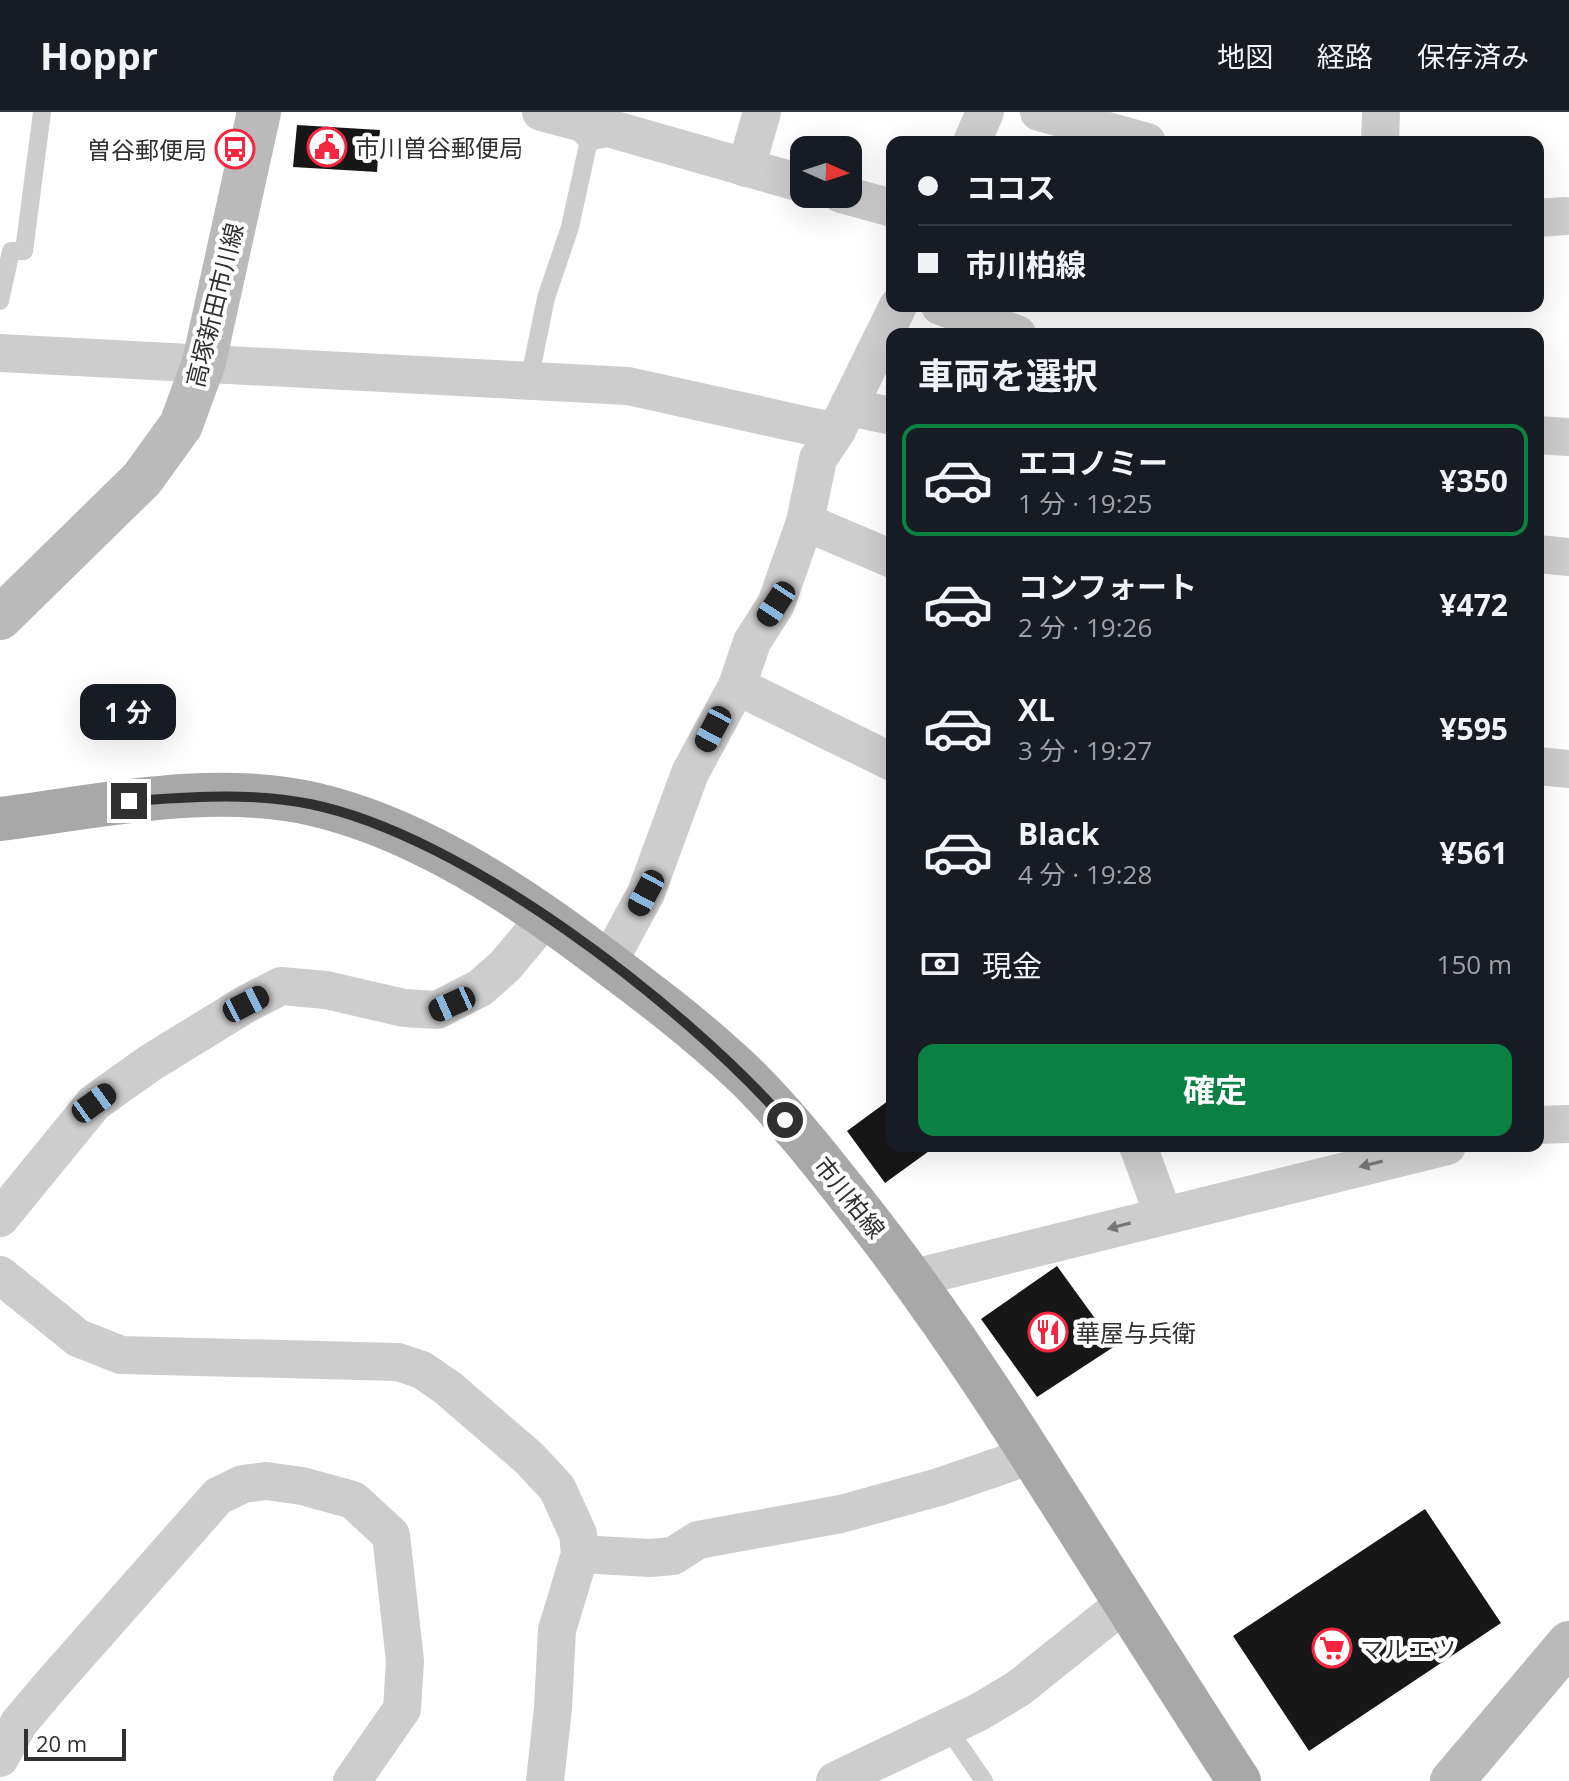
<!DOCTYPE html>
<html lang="ja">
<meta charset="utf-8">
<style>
body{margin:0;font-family:"Open Sans","Noto Sans JP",sans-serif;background:#242831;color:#f1f3f6;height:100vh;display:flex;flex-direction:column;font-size:30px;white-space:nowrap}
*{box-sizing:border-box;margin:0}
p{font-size:26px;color:#9ea1a6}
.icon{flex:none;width:44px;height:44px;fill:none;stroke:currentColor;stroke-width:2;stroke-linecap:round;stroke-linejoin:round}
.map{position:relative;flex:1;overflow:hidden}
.details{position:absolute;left:886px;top:216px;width:658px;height:824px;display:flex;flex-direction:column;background:#171b24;border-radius:16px;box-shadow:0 8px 32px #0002}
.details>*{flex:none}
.guide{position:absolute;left:886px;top:24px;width:658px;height:176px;border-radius:16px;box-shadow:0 8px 32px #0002;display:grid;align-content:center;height:176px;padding:0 32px;background:#171b24}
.needle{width:52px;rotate:93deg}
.buttons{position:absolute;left:790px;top:24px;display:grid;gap:16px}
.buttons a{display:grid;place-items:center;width:72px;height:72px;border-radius:16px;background:#171b24;box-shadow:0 8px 32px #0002;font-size:40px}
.scale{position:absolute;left:24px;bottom:20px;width:102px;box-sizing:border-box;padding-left:8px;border:4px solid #303030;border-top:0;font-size:22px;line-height:28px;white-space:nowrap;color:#303030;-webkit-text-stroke:6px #fff;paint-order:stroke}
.end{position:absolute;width:36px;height:36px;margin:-18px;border:10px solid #303030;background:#fff;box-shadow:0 0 0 4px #fff}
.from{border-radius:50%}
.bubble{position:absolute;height:56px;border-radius:16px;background:#171b24;box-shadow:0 8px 32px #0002;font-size:26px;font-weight:700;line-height:56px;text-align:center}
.car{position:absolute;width:24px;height:48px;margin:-24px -12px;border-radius:10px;box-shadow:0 0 6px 2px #0007;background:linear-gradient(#222 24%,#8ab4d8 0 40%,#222 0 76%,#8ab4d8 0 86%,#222 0)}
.guide b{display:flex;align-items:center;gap:28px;height:76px;font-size:30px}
.guide b+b{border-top:2px solid #363941}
.guide i{width:20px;height:20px;background:#f1f3f6}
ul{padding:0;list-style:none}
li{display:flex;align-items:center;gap:24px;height:112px;margin:0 16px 12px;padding:0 16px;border:4px solid transparent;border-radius:16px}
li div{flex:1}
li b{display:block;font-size:30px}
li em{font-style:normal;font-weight:700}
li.on{border-color:#0b8043}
li>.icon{width:72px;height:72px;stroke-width:1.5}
h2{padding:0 32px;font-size:36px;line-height:96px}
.pay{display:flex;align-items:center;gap:20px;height:88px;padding:0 32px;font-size:30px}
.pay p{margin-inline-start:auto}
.action{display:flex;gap:16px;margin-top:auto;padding:16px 32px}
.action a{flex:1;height:92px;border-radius:16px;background:#0b8043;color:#fff;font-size:32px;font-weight:700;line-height:92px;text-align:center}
header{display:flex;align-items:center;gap:48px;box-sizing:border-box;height:112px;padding:0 40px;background:#171b24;border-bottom:2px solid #363941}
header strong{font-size:38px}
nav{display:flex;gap:44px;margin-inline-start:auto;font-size:28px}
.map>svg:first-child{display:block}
.building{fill:#171717}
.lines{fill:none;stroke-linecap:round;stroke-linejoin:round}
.service{stroke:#cdcdcd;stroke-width:18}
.minor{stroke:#cdcdcd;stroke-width:38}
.secondary{stroke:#bababa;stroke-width:44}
.primary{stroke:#a8a8a8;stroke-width:44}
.oneway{fill:#777}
.route{stroke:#303030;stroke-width:10}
.labels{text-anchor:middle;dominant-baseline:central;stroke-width:8;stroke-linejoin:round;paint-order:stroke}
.poi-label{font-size:24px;fill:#303030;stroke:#fff;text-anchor:start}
.street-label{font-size:24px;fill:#303030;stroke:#fff}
</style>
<header>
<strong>Hoppr</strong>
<nav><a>地図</a><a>経路</a><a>保存済み</a></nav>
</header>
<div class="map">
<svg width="1569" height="1669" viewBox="0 0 1569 1669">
<rect width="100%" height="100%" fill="#fff"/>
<g class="building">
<polygon points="297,13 380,18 377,60 293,55"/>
<polygon points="892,986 892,1034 936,1034 885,1071 847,1019"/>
<polygon points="1057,1154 1115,1234 1037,1285 981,1207"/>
<polygon points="1425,1397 1501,1511 1309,1639 1233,1524"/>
</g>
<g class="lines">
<g class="service">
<polyline points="0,189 11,139 24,139 42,0"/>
<polyline points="529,269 546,186 570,115 591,19"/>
<polyline points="947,1615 984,1669"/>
</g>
<g class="minor">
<polyline points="541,0 586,12 591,19 608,16 804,72"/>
<polyline points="1039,0 1147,30"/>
<polyline points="972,30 985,0"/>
<polyline points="1380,30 1381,0"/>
<polyline points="746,56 762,0"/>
<polyline points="841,82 892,96"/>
<polyline points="1538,106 1565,104"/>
<polyline points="940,194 1017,222"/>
<polyline points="0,241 628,274 836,320"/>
<polyline points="848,295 892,304"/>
<polyline points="1538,323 1569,325"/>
<polyline points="805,410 892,447"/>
<polyline points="1538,442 1569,445"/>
<polyline points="737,574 892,650"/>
<polyline points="1538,654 1569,657"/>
<polyline points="608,851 646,781 690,661 737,574 752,530 776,492 805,410 818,347 836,320 898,194"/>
<polyline points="1538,1013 1569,1012"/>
<polyline points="1138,1034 1163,1102"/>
<polyline points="0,1106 94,991 150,951 246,892 281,874 326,878 404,896 437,898 480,876 505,854 546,805"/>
<polyline points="0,1163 78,1226 121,1243 398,1250 422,1258 448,1276 529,1346 557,1376 578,1422 580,1442 557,1518 553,1596 545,1669"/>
<polyline points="914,1166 1447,1034"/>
<polyline points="580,1442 650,1446 673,1444 698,1428 841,1402 939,1375 1032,1343"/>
<polyline points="0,1646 19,1611 51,1573 218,1384 243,1372 266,1369 302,1374 353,1388 391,1423 405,1549 402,1597 352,1669"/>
<polyline points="835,1669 979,1600 1019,1576 1125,1491"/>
</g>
<g class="secondary">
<polyline points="0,506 142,367 181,313 204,250 259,0"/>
<polyline points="1452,1669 1569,1531"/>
</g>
<path class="primary" d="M0 707C102 694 210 669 313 692 408 714 498 770 576 827 635 871 695 915 748 966 786 1004 820 1047 853 1089 924 1178 986 1271 1047 1368 1111 1468 1174 1569 1239 1669"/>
</g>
<defs><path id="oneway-solid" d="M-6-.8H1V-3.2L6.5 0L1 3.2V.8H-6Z" transform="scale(2)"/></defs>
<g class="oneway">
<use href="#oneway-solid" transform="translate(1371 1052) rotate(166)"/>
<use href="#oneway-solid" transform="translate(1119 1114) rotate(165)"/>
</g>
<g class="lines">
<path class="route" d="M129 689C190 685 249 680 310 692 464 723 682 892 785 1008"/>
</g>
<defs>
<g id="civic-ring" transform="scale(2)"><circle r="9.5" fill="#fff" stroke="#f42640" stroke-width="1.5"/><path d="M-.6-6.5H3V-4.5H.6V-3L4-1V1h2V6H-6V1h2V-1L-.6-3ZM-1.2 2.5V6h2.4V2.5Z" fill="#f42640"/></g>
<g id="bus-ring" transform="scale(2)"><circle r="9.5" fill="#fff" stroke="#f42640" stroke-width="1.5"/><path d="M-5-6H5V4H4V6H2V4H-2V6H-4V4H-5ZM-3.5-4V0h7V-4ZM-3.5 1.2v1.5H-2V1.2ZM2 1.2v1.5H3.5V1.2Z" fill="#f42640"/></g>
<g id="restaurant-ring" transform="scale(2)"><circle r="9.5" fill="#fff" stroke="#f42640" stroke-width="1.5"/><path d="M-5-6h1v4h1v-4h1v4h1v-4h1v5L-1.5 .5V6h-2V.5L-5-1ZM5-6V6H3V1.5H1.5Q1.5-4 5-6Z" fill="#f42640"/></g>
<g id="supermarket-ring" transform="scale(2)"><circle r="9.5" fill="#fff" stroke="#f42640" stroke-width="1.5"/><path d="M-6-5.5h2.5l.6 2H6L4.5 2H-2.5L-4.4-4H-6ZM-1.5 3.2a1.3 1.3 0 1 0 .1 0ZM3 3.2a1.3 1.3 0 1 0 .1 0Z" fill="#f42640"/></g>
</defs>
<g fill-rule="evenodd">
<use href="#civic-ring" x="327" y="35"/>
<use href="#bus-ring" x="235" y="37"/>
<use href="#restaurant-ring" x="1048" y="1220"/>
<use href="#supermarket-ring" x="1332" y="1536"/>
</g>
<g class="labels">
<g class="poi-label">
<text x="355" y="35">市川曽谷郵便局</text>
<text x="207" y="37" text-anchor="end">曽谷郵便局</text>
<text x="1076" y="1220">華屋与兵衛</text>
<text x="1360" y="1536">マルエツ</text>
</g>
<g class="street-label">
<text transform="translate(214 193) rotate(-76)">高塚新田市川線</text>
<text transform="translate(850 1085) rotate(51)">市川柏線</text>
</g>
</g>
</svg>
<div class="buttons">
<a><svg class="needle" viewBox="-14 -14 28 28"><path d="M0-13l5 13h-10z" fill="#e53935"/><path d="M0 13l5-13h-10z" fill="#9ea1a6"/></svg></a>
</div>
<div class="scale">20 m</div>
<i class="end from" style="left:785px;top:1008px"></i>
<i class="end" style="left:129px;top:689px"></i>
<div class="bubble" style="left:80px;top:572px;width:96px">1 分</div>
<i class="car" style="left:776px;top:492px;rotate:213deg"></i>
<i class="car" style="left:713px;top:617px;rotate:208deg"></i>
<i class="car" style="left:646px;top:781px;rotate:208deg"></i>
<i class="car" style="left:246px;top:892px;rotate:63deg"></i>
<i class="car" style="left:452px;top:892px;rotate:246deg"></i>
<i class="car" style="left:94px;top:991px;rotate:54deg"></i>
<div class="guide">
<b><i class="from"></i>ココス</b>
<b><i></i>市川柏線</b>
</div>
<section class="details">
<h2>車両を選択</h2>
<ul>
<li class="on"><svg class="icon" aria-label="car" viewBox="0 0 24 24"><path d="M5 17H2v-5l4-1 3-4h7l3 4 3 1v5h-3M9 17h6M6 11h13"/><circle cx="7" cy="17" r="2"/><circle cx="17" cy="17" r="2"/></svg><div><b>エコノミー</b><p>1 分 · 19:25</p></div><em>¥350</em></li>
<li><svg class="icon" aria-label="car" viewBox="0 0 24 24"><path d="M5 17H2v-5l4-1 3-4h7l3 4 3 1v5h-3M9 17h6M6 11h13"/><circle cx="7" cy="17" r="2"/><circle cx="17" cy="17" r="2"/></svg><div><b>コンフォート</b><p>2 分 · 19:26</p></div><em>¥472</em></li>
<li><svg class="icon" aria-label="car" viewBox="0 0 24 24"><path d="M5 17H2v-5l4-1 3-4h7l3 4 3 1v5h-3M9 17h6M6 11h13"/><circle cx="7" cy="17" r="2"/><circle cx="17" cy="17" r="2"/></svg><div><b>XL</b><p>3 分 · 19:27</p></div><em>¥595</em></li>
<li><svg class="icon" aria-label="car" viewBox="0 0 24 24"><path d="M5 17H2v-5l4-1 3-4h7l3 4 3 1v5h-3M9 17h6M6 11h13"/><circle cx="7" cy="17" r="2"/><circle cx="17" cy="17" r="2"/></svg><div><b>Black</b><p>4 分 · 19:28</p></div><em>¥561</em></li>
</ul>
<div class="pay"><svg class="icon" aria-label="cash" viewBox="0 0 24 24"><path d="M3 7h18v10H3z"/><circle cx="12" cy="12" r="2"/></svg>現金<p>150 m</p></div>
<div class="action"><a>確定</a></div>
</section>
</div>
